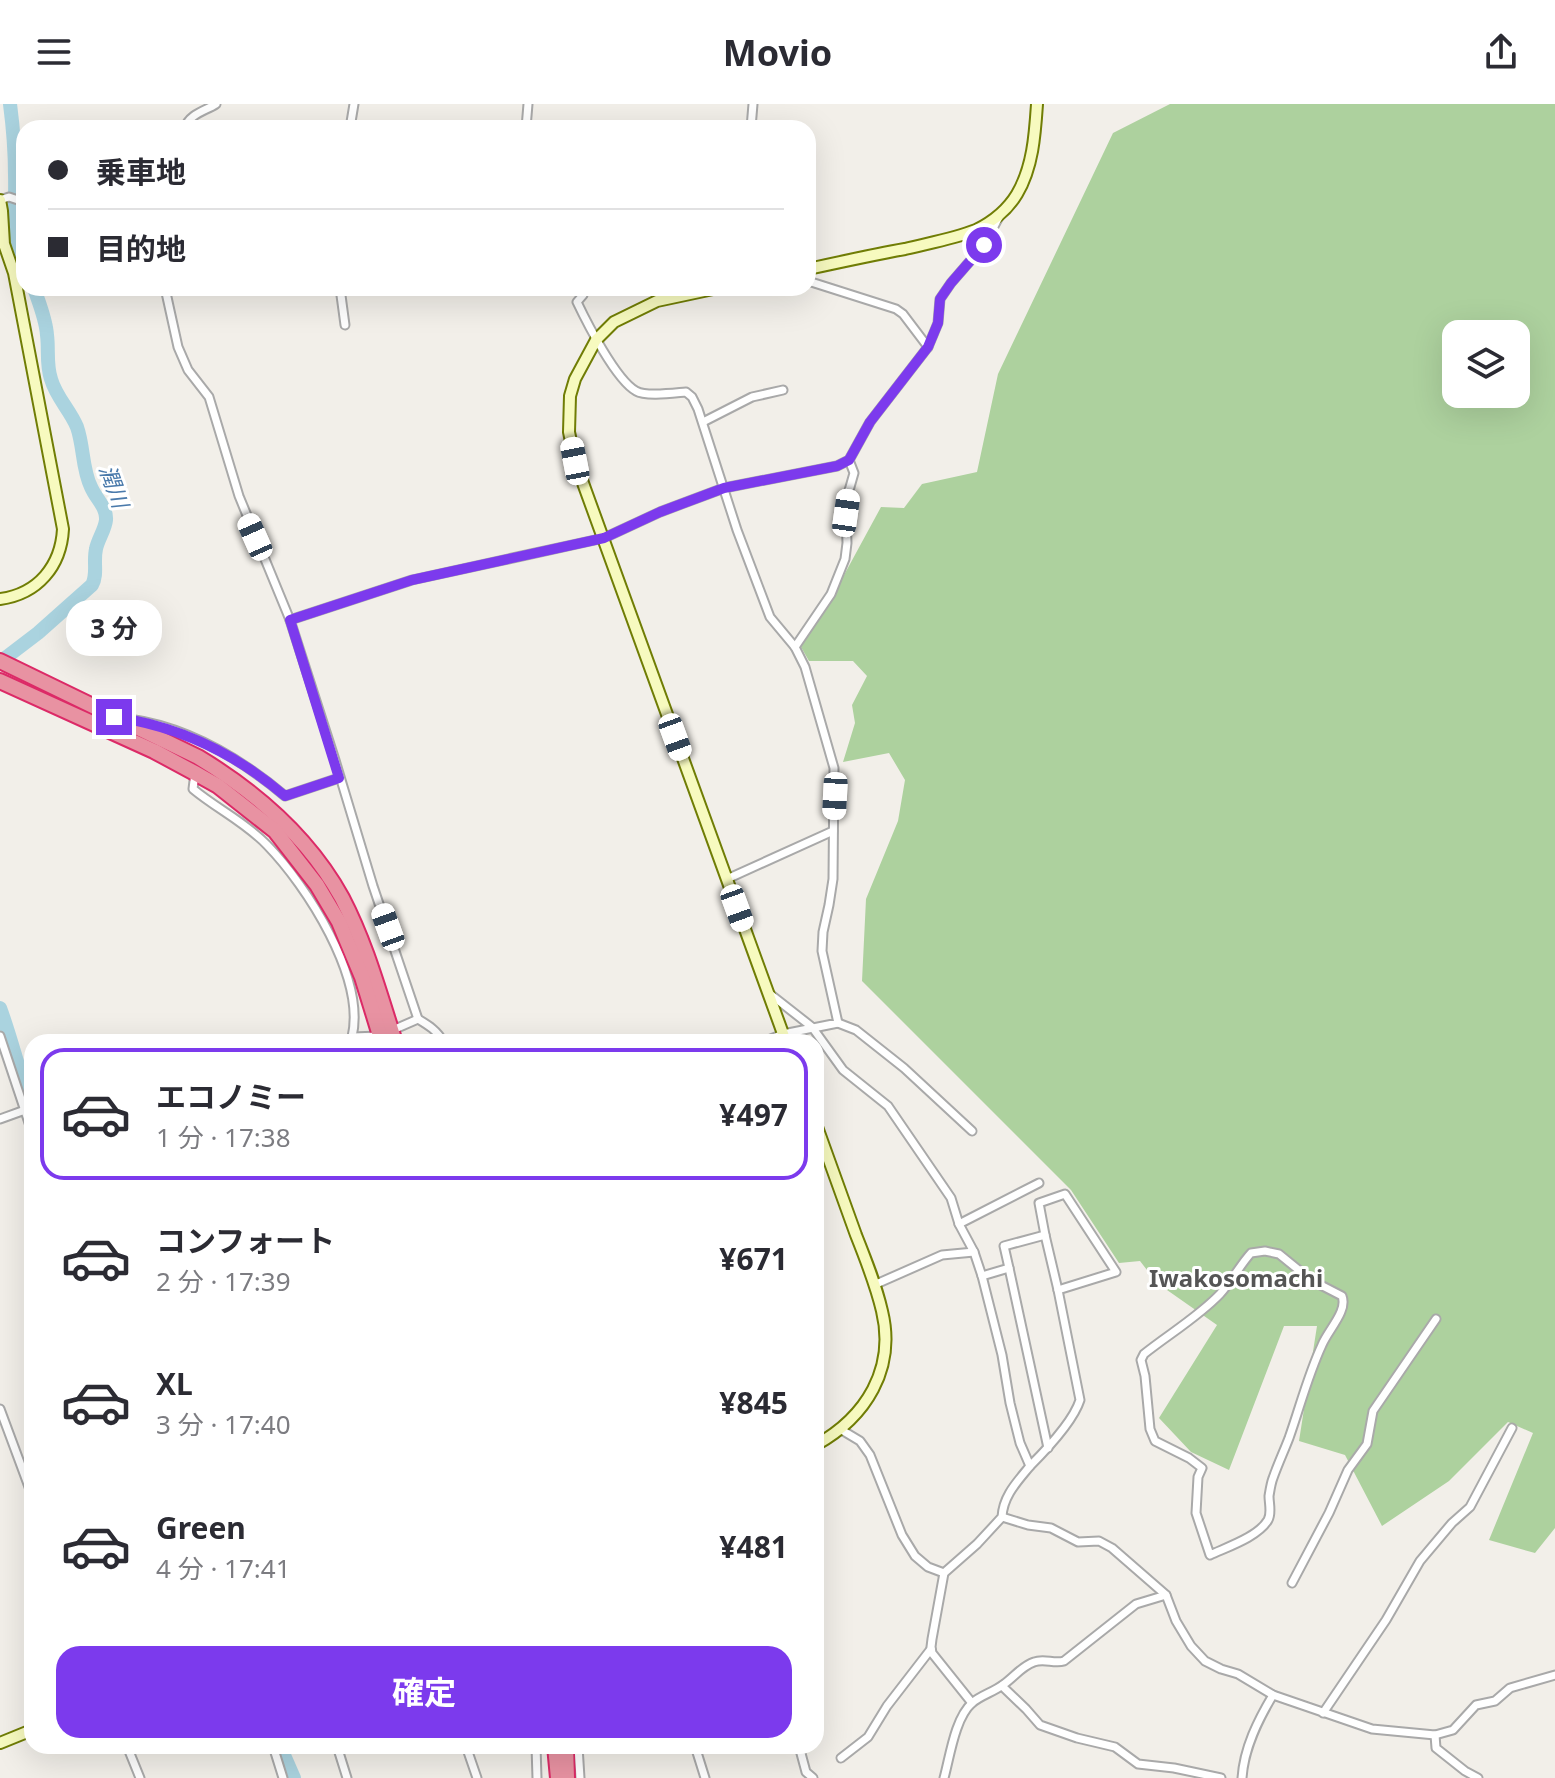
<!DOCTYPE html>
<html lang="ja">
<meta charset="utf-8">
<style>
body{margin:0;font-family:"Noto Sans","Noto Sans JP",sans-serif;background:#f7f7f7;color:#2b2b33;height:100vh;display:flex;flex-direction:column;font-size:30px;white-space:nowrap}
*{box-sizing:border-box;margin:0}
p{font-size:26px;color:#7c7c81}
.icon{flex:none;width:44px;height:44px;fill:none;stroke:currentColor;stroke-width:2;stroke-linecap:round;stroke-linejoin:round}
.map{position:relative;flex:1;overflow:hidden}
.details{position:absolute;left:24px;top:930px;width:800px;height:720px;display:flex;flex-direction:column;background:#fff;border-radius:24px;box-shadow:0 8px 32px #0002}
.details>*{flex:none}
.top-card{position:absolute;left:16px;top:16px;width:800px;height:176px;border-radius:24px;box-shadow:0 8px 32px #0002;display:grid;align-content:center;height:176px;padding:0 32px;background:#fff}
.tools{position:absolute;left:1442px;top:216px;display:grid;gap:16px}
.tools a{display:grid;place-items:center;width:88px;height:88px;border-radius:16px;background:#fff;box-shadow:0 8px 32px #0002;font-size:40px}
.end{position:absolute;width:36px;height:36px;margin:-18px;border:10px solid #7c3aed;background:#fff;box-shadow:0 0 0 4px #fff}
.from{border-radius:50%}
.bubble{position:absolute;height:56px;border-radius:24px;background:#fff;box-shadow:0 8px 32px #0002;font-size:26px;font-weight:700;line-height:56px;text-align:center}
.car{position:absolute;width:24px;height:48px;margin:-24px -12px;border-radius:10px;box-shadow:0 0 6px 2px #0007;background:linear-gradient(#fff 24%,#345 0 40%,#fff 0 76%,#345 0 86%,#fff 0)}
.top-card b{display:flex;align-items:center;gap:28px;height:76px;font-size:30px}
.top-card b+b{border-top:2px solid #e1e1e2}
.top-card i{width:20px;height:20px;background:#2b2b33}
ul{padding:14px 0 0;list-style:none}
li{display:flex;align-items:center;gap:24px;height:132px;margin:0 16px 12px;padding:0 16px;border:4px solid transparent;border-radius:24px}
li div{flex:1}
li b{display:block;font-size:30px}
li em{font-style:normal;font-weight:700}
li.active{border-color:#7c3aed}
li>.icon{width:72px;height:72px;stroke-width:1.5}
.primary-button{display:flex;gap:16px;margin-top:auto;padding:16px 32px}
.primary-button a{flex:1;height:92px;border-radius:24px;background:#7c3aed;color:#fff;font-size:32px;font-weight:700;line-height:92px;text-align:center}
header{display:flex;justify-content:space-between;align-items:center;height:104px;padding:0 32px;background:#fff;font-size:36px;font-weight:700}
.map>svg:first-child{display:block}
.forest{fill:#add19e;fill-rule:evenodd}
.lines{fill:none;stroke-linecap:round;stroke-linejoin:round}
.river{stroke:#aad3df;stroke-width:14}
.street-casing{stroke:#a9a9a9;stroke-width:11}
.secondary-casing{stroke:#707d05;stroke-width:14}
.highway-casing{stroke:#dc2a67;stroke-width:18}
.street{stroke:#fff;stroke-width:7}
.secondary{stroke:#f7fabf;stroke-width:10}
.highway{stroke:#e892a2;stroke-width:14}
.route{stroke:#7c3aed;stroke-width:10}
.labels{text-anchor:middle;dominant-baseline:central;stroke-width:6;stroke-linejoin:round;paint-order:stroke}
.water-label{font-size:22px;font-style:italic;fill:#4a7aab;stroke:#fff}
.quarter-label{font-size:24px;font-weight:bold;fill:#555;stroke:#fff}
</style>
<header><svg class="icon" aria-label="menu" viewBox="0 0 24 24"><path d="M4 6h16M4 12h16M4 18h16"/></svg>Movio<svg class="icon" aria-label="share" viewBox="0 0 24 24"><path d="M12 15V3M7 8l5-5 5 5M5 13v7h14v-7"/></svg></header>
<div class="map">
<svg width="1555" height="1674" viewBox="0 0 1555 1674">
<rect width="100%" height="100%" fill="#f2efe9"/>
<path class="forest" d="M1170 0H1555V1424L1535 1449 1489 1436 1533 1329 1508 1318 1449 1377 1382 1422 1345 1351 1299 1337 1317 1222H1284L1229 1366 1191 1348 1159 1314 1217 1221 1157 1179 1140 1157 1119 1159 1071 1086 862 877 866 795 898 717 905 676 889 649 843 658 855 619 852 601 867 572 853 557H809L801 543 831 495 881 403 904 404 922 380 977 368 998 270 1113 29ZM1456 230H1516V290H1456Z"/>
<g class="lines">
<g class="river">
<path d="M10 0C13 23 15 47 15 71 16 106 11 124 24 159"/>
<path d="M0 558 38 529 92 481C98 470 93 458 96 445 98 435 105 426 106 416 107 403 96 395 91 383 82 365 84 343 77 323 70 306 56 293 51 275 46 260 49 246 47 231 46 215 39 199 34 184"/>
<path d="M0 904C12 936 19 970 32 1001"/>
<polyline points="280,1642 294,1674"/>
</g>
<g class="street-casing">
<g id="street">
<path d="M185 24C189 10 205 7 216 0"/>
<polyline points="350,24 354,0"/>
<polyline points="526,24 528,0"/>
<polyline points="751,24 753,0"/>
<polyline points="0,96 9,93 24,98"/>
<polyline points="808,177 896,205 903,210 928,243"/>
<path d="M165 184 178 243 188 266 209 293 239 392 290 516 335 656 373 782 418 915C428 921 438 927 443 938"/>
<polyline points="340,184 345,221"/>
<path d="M584 184 583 191 577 198C587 219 616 276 636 287 646 293 674 289 686 288L692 293 698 305 737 426 770 513 795 543 805 563 834 664 833 775 829 801 823 828 822 847 838 919 783 930 763 938"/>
<polyline points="703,318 752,293 783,286"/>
<polyline points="290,516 412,476 604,434 660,408 724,384 837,362 849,356 870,318 928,243 938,219 940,195 951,179 984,141 999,113"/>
<polyline points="795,543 831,490 845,455 847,439 846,409 848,390 854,369 849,356"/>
<path d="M129 615C187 623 241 655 285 692L339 674"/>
<path d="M195 669 193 685C217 705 245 718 267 741 307 782 366 874 352 933L355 938"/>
<polyline points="727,775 833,727"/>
<path d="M770 890 812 923 843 966 888 1002 951 1094 959 1120 974 1148 982 1172 1002 1251 1010 1299 1020 1339 1030 1362C1017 1378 1003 1392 1002 1413L977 1440 944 1469 932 1535 931 1543 932 1549 972 1599"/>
<polyline points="838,919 856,926 904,964 972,1027"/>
<polyline points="0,932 32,1028"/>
<polyline points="352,933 379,932 418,915"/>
<polyline points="0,1015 25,1006"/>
<polyline points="959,1120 1039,1079"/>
<polyline points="1045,1131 1039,1099 1065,1090 1116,1168 1058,1186"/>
<path d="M1265 1147 1279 1150 1311 1176 1342 1192C1348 1207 1328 1226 1322 1241 1308 1271 1300 1303 1289 1334 1284 1347 1278 1360 1273 1374 1271 1379 1270 1386 1269 1392 1269 1400 1272 1409 1268 1416 1258 1433 1227 1443 1210 1451L1196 1409 1198 1373 1202 1364 1189 1354 1155 1337 1150 1325 1145 1272 1141 1256 1144 1250C1169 1230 1198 1213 1220 1190 1232 1177 1240 1161 1251 1149Z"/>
<polyline points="1009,1164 1048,1344"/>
<path d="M982 1172 1009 1164 1004 1142 1045 1131 1058 1186 1080 1296C1073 1318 1046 1346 1030 1362"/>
<polyline points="874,1181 942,1151 974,1148"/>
<polyline points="0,1305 32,1391"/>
<polyline points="840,1325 860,1337 870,1351 902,1431 915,1452 928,1463 944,1469"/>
<polyline points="1002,1413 1028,1421 1051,1424 1078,1438 1099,1437 1112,1444 1166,1491 1176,1517 1191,1542 1205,1557 1221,1565 1238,1570 1273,1591 1372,1625 1435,1631 1453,1626 1476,1601 1495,1597 1510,1584 1555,1571"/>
<polyline points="1292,1479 1329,1409 1348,1366 1367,1340 1373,1307 1436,1215"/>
<polyline points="1002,1582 1026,1605 1040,1621 1077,1634 1115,1643 1138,1660 1174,1664 1221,1674"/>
<polyline points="1323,1609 1386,1516 1420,1457 1452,1419 1470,1403 1512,1324"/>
<polyline points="1435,1631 1436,1644 1465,1667 1478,1674"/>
<polyline points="127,1642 140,1674"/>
<polyline points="273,1642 283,1674"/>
<polyline points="337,1642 347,1674"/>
<polyline points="466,1642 477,1674"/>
<polyline points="536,1642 537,1674"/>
<polyline points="578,1642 580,1674"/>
<polyline points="695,1642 705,1674"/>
<polyline points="799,1642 806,1668 813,1674"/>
<polyline points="841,1654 868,1633 887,1602 931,1545"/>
<path d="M944 1674C950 1652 955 1614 972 1599 981 1591 994 1588 1004 1580 1014 1573 1022 1562 1034 1558 1044 1554 1054 1560 1064 1557L1136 1500 1166 1491"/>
<path d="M1242 1674C1244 1644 1258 1616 1273 1591"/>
</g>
</g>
<g class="secondary-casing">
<g id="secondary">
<path d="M0 96 2 107 4 140 14 169 63 425C61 462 38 490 0 495"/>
<path d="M808 165C840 158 872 151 905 145 929 139 953 135 976 126 992 118 1008 105 1017 90 1033 63 1035 30 1037 0"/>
<polyline points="718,184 657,197 614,218 596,236 575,275 570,292 569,328 575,357 786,938"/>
<path d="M816 1020C829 1057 843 1094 856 1131 866 1156 876 1181 882 1207 896 1265 866 1313 816 1341"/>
<polyline points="0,1639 32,1626"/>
</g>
</g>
<g class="highway-casing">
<g id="highway">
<path d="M0 557 198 653C256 688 309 734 342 794 366 840 379 889 395 938"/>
<polyline points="0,577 154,647 195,669 218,682 275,727 317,781 339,818 362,873 382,938"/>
<polyline points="555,1642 558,1674"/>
<polyline points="566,1642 567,1674"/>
</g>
</g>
<use href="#street" class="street"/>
<use href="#secondary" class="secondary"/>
<use href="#highway" class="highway"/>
</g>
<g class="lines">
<path class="route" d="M114 613C179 622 236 650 285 692L339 674 290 516 412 476 604 434 660 408 724 384 837 362 849 356 870 318 928 243 938 219 940 195 951 179 984 141"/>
</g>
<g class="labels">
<g class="water-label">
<text transform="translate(115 382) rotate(70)">潤川</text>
</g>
<g class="quarter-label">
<text x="1236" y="1173">Iwakosomachi</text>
</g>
</g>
</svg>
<div class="tools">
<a><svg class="icon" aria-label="layers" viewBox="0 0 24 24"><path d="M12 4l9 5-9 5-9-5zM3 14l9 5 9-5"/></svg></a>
</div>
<i class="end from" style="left:984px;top:141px"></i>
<i class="end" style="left:114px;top:613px"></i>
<div class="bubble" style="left:66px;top:496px;width:96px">3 分</div>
<i class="car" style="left:575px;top:357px;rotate:349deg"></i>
<i class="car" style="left:846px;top:409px;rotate:8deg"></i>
<i class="car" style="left:255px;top:433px;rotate:336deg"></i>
<i class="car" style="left:675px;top:633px;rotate:160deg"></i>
<i class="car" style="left:835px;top:692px;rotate:183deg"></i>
<i class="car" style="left:737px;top:804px;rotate:160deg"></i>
<i class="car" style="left:388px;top:823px;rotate:340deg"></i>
<div class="top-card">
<b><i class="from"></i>乗車地</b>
<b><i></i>目的地</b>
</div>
<section class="details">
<ul>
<li class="active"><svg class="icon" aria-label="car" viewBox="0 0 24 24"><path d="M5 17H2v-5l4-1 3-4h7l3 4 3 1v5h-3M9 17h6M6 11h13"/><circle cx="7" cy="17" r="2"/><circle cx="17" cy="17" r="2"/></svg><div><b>エコノミー</b><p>1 分 · 17:38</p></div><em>¥497</em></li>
<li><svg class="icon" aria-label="car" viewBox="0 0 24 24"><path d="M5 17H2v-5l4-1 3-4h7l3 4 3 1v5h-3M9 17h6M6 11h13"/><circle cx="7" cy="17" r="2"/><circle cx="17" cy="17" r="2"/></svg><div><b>コンフォート</b><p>2 分 · 17:39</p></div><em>¥671</em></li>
<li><svg class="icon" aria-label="car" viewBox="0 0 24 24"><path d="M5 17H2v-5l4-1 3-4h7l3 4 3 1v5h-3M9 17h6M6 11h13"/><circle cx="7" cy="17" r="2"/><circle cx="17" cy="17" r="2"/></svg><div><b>XL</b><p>3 分 · 17:40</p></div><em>¥845</em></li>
<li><svg class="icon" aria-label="car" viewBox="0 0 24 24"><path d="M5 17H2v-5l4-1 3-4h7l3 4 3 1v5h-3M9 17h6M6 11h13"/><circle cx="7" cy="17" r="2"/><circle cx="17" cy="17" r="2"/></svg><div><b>Green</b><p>4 分 · 17:41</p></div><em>¥481</em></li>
</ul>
<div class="primary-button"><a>確定</a></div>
</section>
</div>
